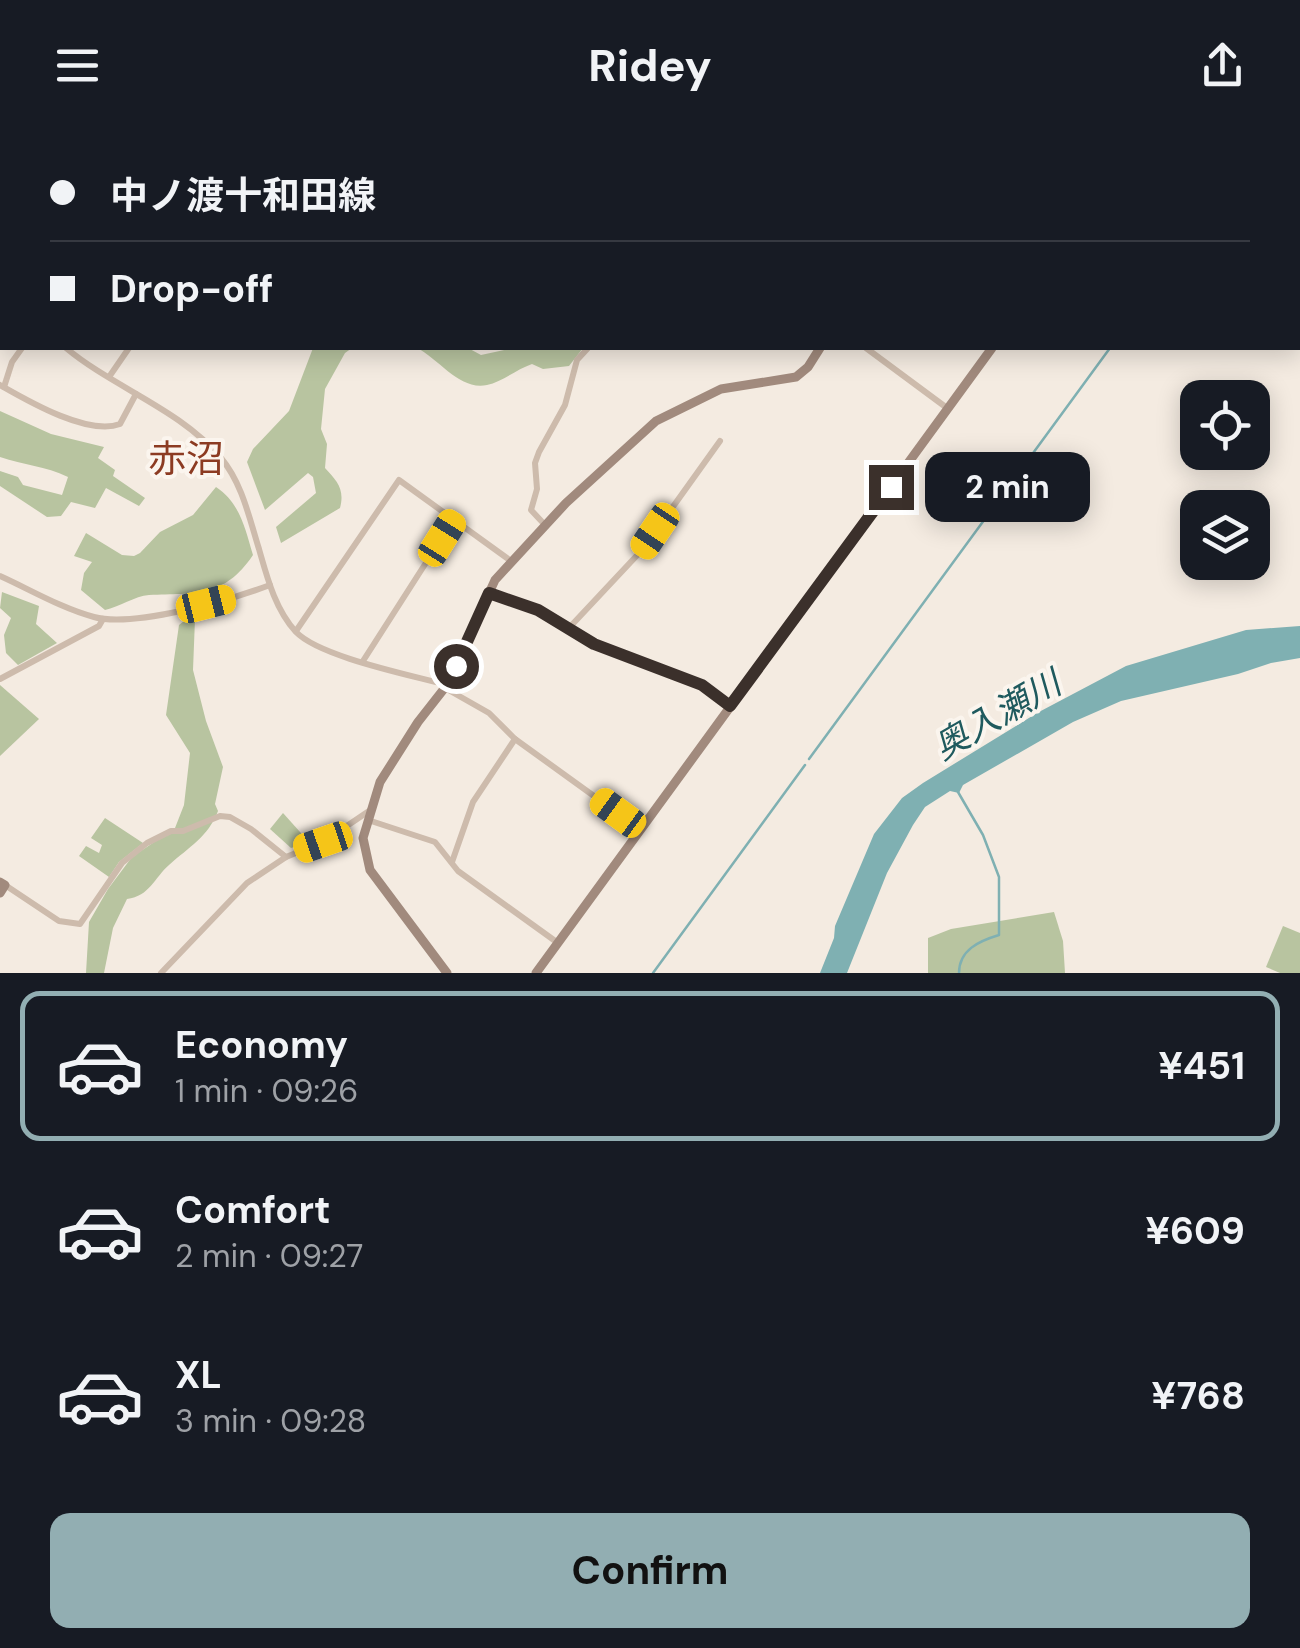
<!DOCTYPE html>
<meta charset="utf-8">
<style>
body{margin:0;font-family:"DM Sans","Noto Sans JP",sans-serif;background:#20242c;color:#f1f3f6;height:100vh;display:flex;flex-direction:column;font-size:38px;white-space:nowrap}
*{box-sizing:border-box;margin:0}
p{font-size:32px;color:#9ea1a6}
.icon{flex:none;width:55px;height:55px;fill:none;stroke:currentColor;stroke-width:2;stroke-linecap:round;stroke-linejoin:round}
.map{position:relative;height:843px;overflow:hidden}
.details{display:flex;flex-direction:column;background:#171b24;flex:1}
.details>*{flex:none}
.top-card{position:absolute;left:0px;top:0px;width:1300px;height:220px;box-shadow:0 5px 25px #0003;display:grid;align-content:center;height:220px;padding:0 50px;background:#171b24}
.buttons{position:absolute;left:1180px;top:250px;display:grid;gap:20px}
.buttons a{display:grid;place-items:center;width:90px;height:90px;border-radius:20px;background:#171b24;box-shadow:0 5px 25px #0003;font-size:50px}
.end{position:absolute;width:45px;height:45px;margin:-22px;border:12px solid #3b302b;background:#fff;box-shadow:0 0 0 5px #fff}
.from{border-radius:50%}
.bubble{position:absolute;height:70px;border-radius:20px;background:#171b24;box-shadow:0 5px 25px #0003;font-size:32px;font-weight:700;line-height:70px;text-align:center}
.car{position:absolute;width:30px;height:60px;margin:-30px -15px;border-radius:12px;box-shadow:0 0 8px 2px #0007;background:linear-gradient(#f5c518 24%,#345 0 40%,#f5c518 0 76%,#345 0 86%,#f5c518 0)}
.top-card b{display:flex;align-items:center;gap:35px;height:95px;font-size:38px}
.top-card b+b{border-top:2px solid #363941}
.top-card i{width:25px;height:25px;background:#f1f3f6}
ul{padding:18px 0 0;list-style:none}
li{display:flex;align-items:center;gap:30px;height:150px;margin:0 20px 15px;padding:0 30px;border:5px solid transparent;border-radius:20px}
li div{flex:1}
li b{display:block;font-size:38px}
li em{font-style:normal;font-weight:700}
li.on{border-color:#92aeb2}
li>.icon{width:90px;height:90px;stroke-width:1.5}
.action{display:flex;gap:20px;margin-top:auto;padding:20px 50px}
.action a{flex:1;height:115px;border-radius:20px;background:#92aeb2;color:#111;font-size:40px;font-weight:700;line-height:115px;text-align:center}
header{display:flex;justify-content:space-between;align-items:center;height:130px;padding:0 50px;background:#171b24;font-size:45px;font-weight:700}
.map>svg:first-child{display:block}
.green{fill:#b8c4a0}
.water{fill:#7fb0b2}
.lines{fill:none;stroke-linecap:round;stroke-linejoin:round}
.stream{stroke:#7fb0b2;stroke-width:2.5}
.street{stroke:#cdbbac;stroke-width:6}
.secondary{stroke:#a18a7d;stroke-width:9}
.route{stroke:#3b302b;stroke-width:12}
.labels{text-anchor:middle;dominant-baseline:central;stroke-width:8;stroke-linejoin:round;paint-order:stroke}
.water-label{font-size:35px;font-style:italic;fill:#1f5a5e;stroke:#fbf5ee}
.quarter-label{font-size:38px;fill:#8c3b22;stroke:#fbf5ee}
</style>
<header><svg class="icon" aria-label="menu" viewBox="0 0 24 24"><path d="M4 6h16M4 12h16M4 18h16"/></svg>Ridey<svg class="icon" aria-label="share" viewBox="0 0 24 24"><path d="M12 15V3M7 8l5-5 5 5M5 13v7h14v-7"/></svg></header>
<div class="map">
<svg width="1300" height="843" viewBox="0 0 1300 843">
<rect width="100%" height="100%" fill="#f4ebe1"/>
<g class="green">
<path d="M313 218H352L345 223 325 259 321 299 327 314 325 338C337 351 345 359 340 378L281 413 276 397 316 363 313 347 308 343 265 380 247 332 253 319 289 281Z"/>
<path d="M417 218H468L481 225 513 218H583L569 236 543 239 532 234C517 239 502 252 487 255 460 261 439 229 417 218Z"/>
<path d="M0 281 51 304 104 317 98 328 115 340 113 346 145 368 139 376 106 358 95 378 71 372 61 386 47 387 0 356V341L18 347 23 355 62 365 68 347C45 336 24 335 0 327Z"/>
<path d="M216 357C240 373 245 398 253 425 224 468 196 463 149 465 135 466 119 477 105 480L81 460 84 443 92 432 74 426 86 403 122 425 134 426 140 423 160 402 193 385Z"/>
<polygon points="2,462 39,476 36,494 57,513 18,535 6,523 4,505 11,488 0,478"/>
<path d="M195 489 193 540 206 591 223 637 215 674 218 681C208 707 189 717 169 735 154 748 150 766 127 769L113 798 104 843H86L89 792 108 759 132 727 175 698 184 675 190 623 166 585 179 495 184 491Z"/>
<polygon points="0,555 39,589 0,626"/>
<polygon points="283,683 309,712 291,718 270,699"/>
<polygon points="105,688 143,713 119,732 109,747 79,726 86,716 99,723 102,715 91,708"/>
<polygon points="1054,782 1063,811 1065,843 928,843 928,808 951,799"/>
<polygon points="1283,796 1300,803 1300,843 1280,843 1266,837"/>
</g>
<polygon class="water" points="1300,496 1300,528 1271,533 1238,544 1121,571 1073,592 963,655 959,663 950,661 925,677 913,695 887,743 847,843 820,843 834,808 835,796 874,704 902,668 923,653 1037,583 1126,536 1246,500"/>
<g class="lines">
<g class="stream">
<polyline points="1266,2 1268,0"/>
<polyline points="1028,330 1110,218"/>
<polyline points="809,629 1023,337"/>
<path d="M958 662 983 705 999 747V805C979 811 959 820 959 843"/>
<polyline points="653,843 805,635"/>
</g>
<g class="street">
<polyline points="423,0 427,2"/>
<polyline points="118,2 120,0"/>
<polyline points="273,2 275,0"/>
<polyline points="0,76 2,72"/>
<polyline points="0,124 2,128"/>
<polyline points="0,216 2,212"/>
<path d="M66 218C114 258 180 279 221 328 242 353 249 387 259 419 267 447 275 479 296 502 320 527 411 545 447 555"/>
<polyline points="866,218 947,278"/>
<polyline points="109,247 129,218"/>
<path d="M0 255C28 271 88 306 120 294L136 264"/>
<polyline points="4,257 12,232 22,218"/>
<polyline points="545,395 531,380 537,359 535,333 539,322 565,275 577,230 588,218"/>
<path d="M0 446C31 460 61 478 94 487 133 498 230 470 270 455"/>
<polyline points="489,463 538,479 593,513 701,555 730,576"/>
<polyline points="568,499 642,420 720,311"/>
<polyline points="296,501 399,350 511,431"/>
<polyline points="363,531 454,389"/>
<polyline points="0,549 99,496 103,489"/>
<polyline points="445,558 489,583 515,609 641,700"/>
<polyline points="368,690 435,712 458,741 558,813"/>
<polyline points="452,732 473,672 515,609"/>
<polyline points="5,755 59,791 80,794 122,733 147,713 171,701 183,701 220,686 230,687 251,699 286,727"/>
<polyline points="161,843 247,753 286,727 323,712 369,681"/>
</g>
<g class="secondary">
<polyline points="1162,0 1165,2"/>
<polyline points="914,2 916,0"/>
<polyline points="1148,2 1150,0"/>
<polyline points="1298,99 1300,101"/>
<polyline points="0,752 5,755 0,763"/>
<polyline points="447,843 370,740 363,708 380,652 418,592 447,555 495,450 566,373 656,291 721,259 796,247 808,237 820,218"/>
<polyline points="536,843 992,218"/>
</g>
</g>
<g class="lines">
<polyline class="route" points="456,536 489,463 538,480 594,514 702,555 730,576 891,357"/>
</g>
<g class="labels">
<g class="water-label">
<text transform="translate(997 585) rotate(-30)">奥入瀬川</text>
</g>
<g class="quarter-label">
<text x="186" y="329">赤沼</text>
</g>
</g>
</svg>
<div class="buttons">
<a><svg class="icon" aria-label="locate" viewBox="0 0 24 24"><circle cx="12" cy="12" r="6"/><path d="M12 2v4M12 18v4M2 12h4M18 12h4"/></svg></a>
<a><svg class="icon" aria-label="layers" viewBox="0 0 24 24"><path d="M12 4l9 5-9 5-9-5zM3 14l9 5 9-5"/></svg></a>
</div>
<i class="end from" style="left:456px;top:536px"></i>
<i class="end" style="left:891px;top:357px"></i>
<div class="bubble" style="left:925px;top:322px;width:165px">2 min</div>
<i class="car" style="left:655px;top:401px;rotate:214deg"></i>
<i class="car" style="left:442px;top:408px;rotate:32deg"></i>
<i class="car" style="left:206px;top:474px;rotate:76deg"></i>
<i class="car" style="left:618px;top:683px;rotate:306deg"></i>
<i class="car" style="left:323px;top:712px;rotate:251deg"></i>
<div class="top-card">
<b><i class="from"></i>中ノ渡十和田線</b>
<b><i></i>Drop-off</b>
</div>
</div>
<section class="details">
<ul>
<li class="on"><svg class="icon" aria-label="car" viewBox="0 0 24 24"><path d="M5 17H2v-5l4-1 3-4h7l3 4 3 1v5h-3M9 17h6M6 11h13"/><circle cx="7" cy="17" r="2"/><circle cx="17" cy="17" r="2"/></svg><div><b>Economy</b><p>1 min · 09:26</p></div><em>¥451</em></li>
<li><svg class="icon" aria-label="car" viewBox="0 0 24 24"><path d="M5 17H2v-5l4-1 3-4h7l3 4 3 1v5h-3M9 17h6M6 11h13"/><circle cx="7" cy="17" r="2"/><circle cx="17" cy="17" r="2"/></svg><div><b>Comfort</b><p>2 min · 09:27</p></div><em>¥609</em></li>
<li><svg class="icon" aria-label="car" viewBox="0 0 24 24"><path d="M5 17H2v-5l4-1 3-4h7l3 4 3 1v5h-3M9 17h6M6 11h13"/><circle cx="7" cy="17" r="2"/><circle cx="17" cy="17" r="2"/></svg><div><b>XL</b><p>3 min · 09:28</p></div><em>¥768</em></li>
</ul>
<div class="action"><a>Confirm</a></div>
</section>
